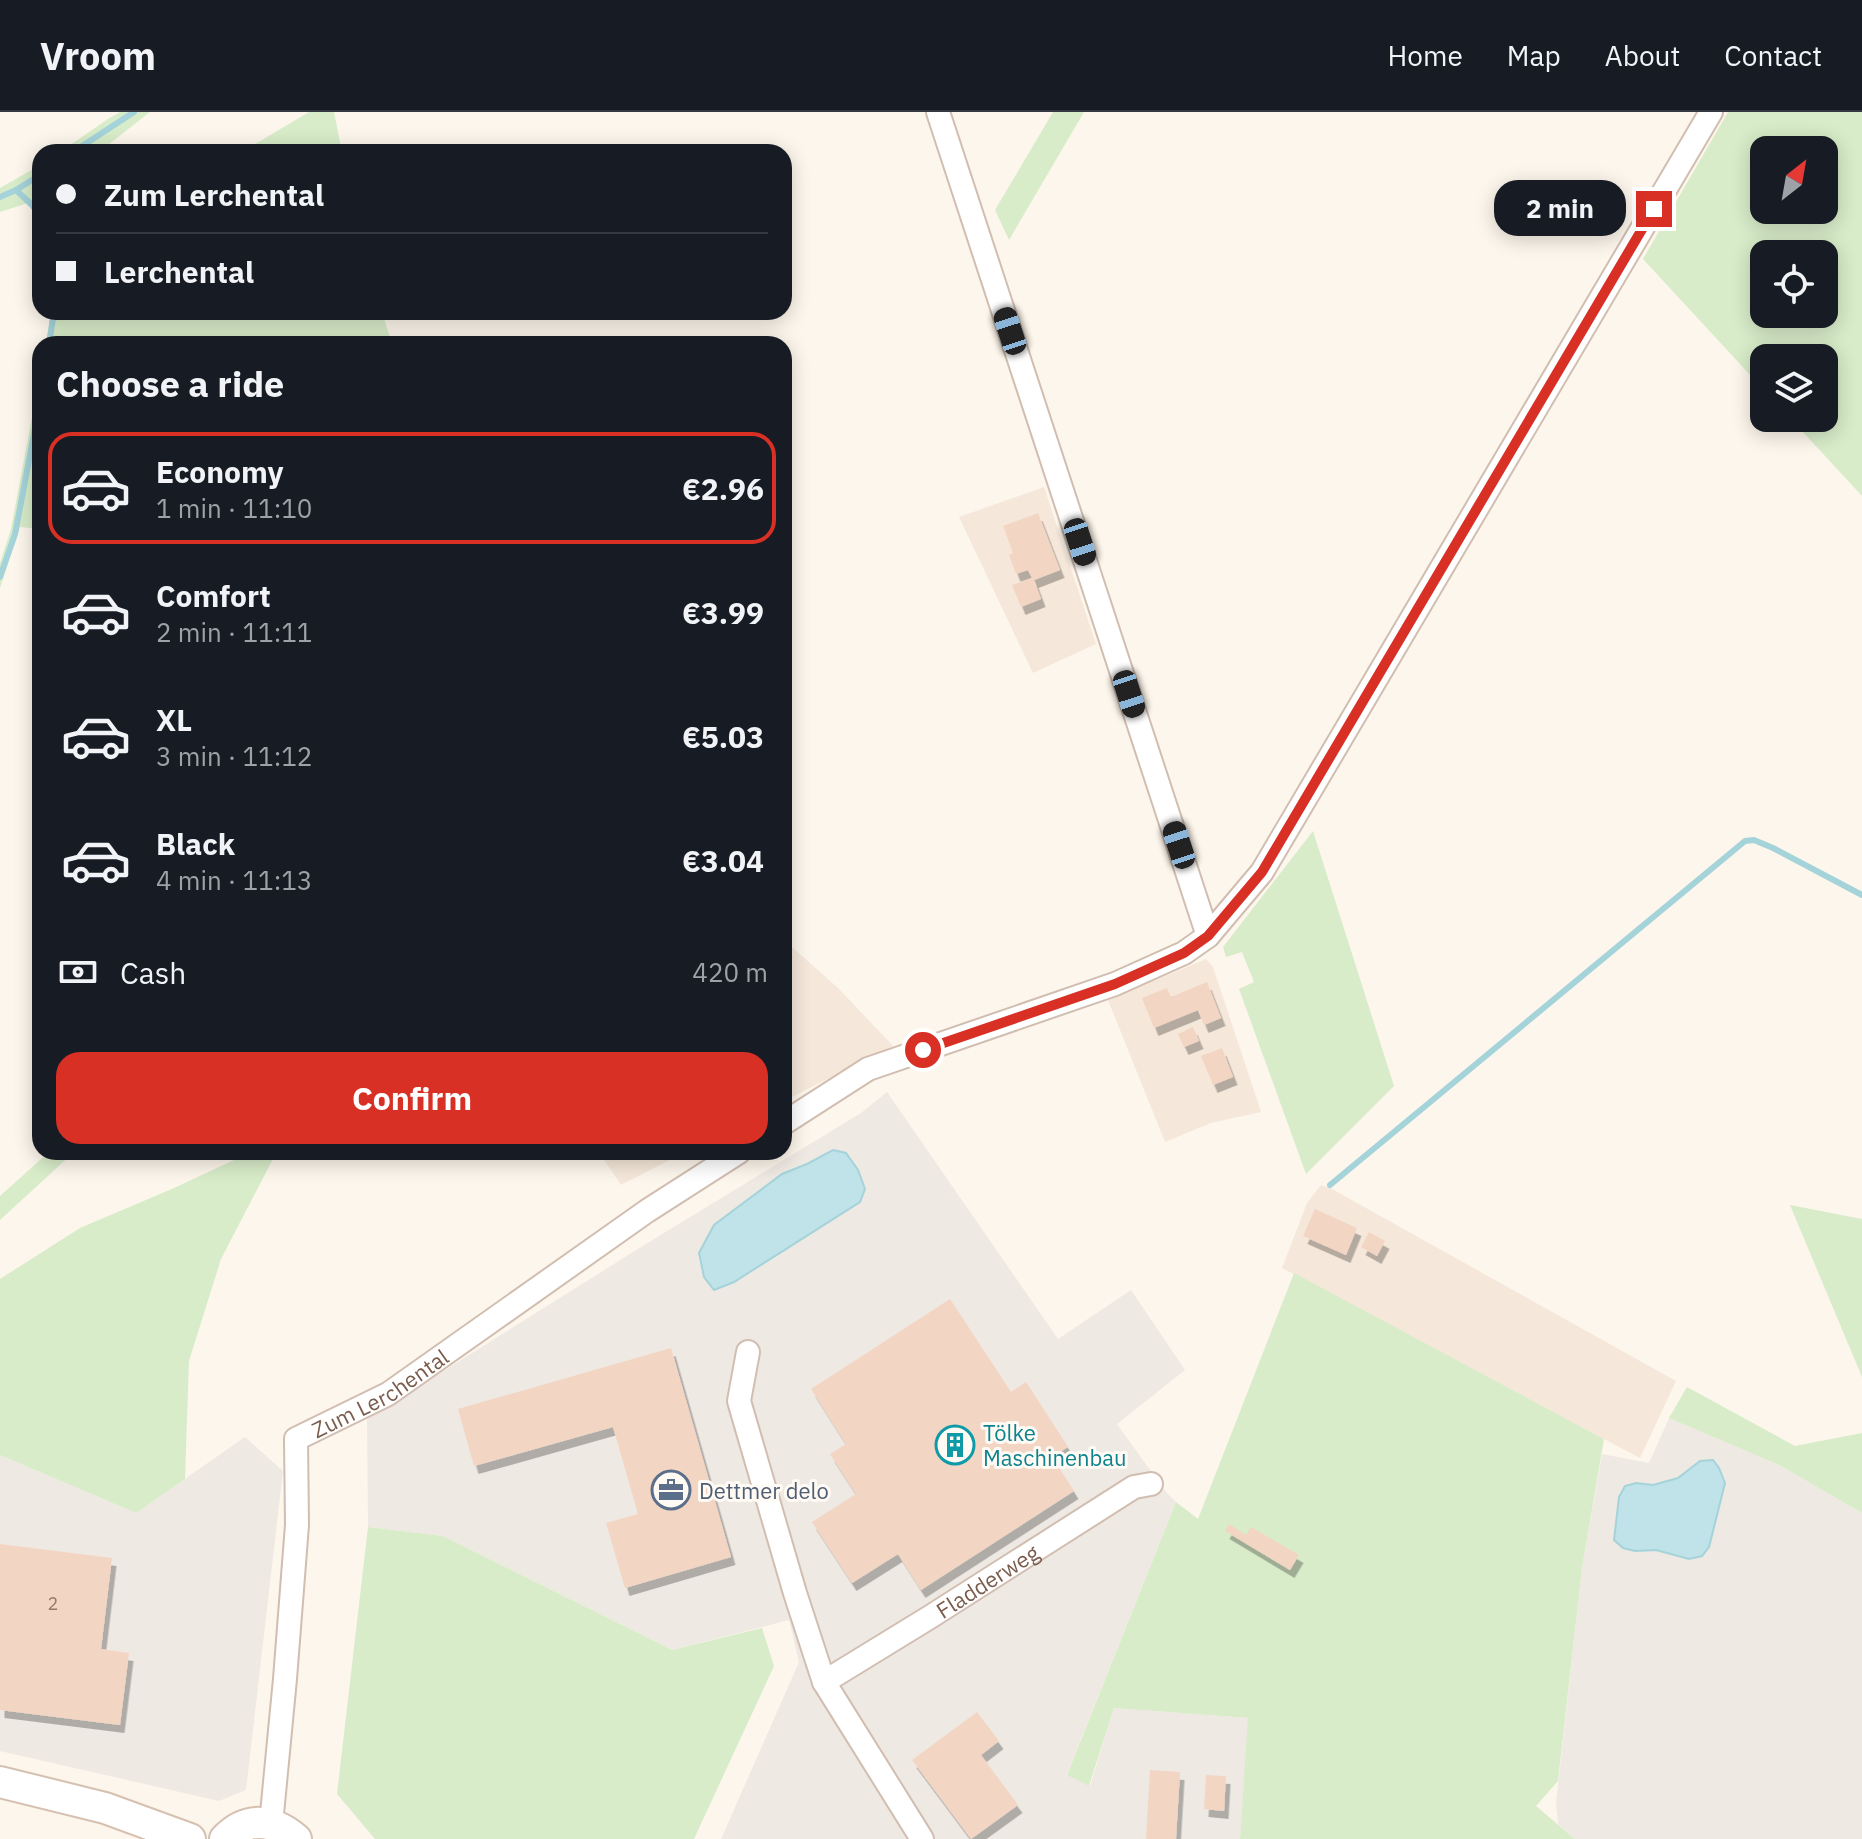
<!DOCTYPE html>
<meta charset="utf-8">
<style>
body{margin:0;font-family:"IBM Plex Sans",sans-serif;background:#20242c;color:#f1f3f6;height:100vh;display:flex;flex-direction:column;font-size:30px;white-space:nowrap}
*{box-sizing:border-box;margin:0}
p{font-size:26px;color:#9ea1a6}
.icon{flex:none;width:44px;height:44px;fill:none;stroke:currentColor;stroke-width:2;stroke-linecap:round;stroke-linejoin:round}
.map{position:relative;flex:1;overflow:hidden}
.panel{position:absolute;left:32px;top:224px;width:760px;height:824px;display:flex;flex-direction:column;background:#171b24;border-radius:24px;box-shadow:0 4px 20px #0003}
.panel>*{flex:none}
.banner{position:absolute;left:32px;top:32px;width:760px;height:176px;border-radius:24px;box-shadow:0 4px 20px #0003;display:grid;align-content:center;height:176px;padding:0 24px;background:#171b24}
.needle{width:52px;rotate:31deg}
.fabs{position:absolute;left:1750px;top:24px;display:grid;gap:16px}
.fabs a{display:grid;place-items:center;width:88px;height:88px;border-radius:16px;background:#171b24;box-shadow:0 4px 20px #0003;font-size:40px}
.end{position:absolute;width:36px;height:36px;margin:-18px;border:10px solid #d93025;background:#fff;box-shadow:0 0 0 4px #fff}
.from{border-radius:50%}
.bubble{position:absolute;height:56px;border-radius:24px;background:#171b24;box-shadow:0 4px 20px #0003;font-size:26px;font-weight:800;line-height:56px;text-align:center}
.car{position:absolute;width:24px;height:48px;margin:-24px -12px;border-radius:10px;box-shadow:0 0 6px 2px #0007;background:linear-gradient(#222 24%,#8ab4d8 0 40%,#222 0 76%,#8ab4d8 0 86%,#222 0)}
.banner b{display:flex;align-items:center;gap:28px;height:76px;font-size:30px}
.banner b+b{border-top:2px solid #363941}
.banner i{width:20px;height:20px;background:#f1f3f6}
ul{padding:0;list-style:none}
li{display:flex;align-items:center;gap:24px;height:112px;margin:0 16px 12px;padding:0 8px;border:4px solid transparent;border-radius:24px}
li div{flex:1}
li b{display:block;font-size:30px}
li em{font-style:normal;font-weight:800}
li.selected{border-color:#d93025}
li>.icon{width:72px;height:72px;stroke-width:1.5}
h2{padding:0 24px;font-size:36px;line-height:96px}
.pay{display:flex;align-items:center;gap:20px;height:88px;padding:0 24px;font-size:30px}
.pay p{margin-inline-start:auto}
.cta{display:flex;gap:16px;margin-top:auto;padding:16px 24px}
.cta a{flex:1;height:92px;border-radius:24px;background:#d93025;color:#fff;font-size:32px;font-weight:800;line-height:92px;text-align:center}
header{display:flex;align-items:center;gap:48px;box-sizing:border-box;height:112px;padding:0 40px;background:#171b24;border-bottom:2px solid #363941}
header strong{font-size:38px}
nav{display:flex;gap:44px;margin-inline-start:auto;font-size:28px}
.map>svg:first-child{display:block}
.residential{fill:#f5e8da}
.industrial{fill:#efe9e4}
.green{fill:#d8ecc9;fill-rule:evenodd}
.water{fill:#bfe3e8;stroke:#a5d3da;stroke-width:2}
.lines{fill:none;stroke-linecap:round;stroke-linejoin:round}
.stream{stroke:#a5d3da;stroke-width:6}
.building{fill:#f3d5c3;filter:url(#shadow)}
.street-casing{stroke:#d1beb0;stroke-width:26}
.secondary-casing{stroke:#d6c0b0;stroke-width:34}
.street{stroke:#fff;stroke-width:22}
.secondary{stroke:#fff;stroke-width:30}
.route{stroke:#d93025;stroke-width:10}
.labels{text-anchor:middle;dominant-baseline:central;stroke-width:6;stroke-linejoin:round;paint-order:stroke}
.number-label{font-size:18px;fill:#987a6a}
.street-label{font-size:22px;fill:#7a5c4d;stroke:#fffaf3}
.culture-label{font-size:22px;fill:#0d838f;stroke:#fffaf3;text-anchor:start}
.service-label{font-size:22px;fill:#4e5e75;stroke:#fffaf3;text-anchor:start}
</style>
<header>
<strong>Vroom</strong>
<nav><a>Home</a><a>Map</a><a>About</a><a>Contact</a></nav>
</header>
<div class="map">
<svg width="1862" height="1727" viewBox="0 0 1862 1727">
<defs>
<filter id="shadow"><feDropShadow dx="4.5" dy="8" stdDeviation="0" flood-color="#0004"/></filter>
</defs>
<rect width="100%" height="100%" fill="#fdf6ec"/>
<g class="residential">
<polygon points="1044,375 1096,532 1033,561 959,405"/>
<polygon points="784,828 838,876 893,934 784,989"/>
<polygon points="1206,847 1213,855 1261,1000 1211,1011 1165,1030 1108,888"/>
<polygon points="599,1040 685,1040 621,1073"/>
<polygon points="1321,1073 1332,1077 1676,1269 1640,1346 1282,1156 1307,1091"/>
</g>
<g class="industrial">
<polygon points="887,980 1058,1227 1131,1178 1185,1258 1117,1312 1166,1380 1176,1390 1067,1662 1090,1674 1114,1596 1249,1606 1240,1727 721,1727 799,1550 789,1508 672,1538 443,1424 368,1415 367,1307 641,1135 861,1001"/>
<polygon points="1669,1306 1781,1354 1862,1401 1862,1727 1575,1727 1558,1712 1556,1691 1582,1456 1602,1342 1649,1351"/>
<polygon points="245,1325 283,1359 246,1678 219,1689 0,1639 0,1343 136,1401"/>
</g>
<g class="green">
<polygon points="120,0 150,0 99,40 60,40 108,7"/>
<polygon points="309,0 334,0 342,40 242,40"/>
<polygon points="1053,0 1084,0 1009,128 995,98"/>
<path d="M1728 0H1862V384L1790 306H1824V246H1764V278L1643 147ZM1764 38H1824V98H1764ZM1764 142H1824V202H1764Z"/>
<polygon points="40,53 40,110 28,91 0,100 0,76"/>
<polygon points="51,200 382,200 392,232 46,232"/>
<polygon points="40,262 40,417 20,415 0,476 0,451 11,417"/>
<polygon points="1313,719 1394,974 1306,1062 1239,877 1254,870 1242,840 1226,845 1223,835"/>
<polygon points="49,1040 74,1040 0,1108 0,1084"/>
<polygon points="251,1040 276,1041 221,1147 189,1249 185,1367 136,1401 0,1343 0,1167 80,1116 174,1076"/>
<polygon points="1790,1093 1862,1107 1862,1265"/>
<polygon points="1294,1161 1604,1327 1582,1456 1558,1669 1536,1694 1575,1727 1240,1727 1248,1606 1114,1596 1089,1674 1067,1663 1176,1390 1198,1407"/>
<polygon points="1687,1275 1795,1334 1862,1321 1862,1401 1781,1354 1669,1306"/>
<polygon points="368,1415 443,1424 672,1538 762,1516 774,1554 694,1727 375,1727 337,1682"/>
</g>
<g class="water">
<polygon points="833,1038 846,1041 858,1058 865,1077 860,1090 734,1170 714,1178 704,1165 699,1141 714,1113 782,1062 807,1052"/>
<polygon points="1713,1348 1719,1356 1725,1371 1709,1435 1702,1444 1689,1447 1656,1438 1635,1439 1623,1436 1614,1428 1619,1385 1625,1374 1636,1371 1653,1373 1678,1366 1700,1349"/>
</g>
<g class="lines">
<g class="stream">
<polyline points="73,40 134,0"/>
<polyline points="16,78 32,93 40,104"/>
<polyline points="0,85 16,78 40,63"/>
<polyline points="49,232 54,200"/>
<polyline points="0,465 15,422 40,290"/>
<polyline points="1330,1073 1745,729 1754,728 1773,736 1862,783"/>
</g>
</g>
<g class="building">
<polygon points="1038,401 1060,458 1034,468 1041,487 1021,495 1012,473 1032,466 1028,458 1016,462 1009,443 1013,441 1003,414"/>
<polygon points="1207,870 1221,906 1204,913 1198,898 1154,916 1142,886 1167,876 1171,885"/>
<polygon points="1193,915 1199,929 1184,935 1178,922"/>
<polygon points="1222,936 1233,965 1213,973 1201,944"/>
<polygon points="1315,1097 1357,1116 1346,1143 1303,1124"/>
<polygon points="1369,1120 1385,1129 1377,1144 1361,1135"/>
<polygon points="950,1187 1011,1280 1026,1270 1068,1335 1052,1345 1074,1379 921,1478 898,1442 852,1471 812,1410 856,1382 830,1342 846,1332 811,1277"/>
<polygon points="671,1236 731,1445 625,1476 606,1411 638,1402 613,1315 474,1354 458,1297"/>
<polygon points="1229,1412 1246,1423 1251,1415 1299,1443 1290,1458 1225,1419"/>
<polygon points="0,1432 112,1446 101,1537 129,1541 120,1613 0,1598"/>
<polygon points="977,1600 999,1629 981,1643 1018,1693 971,1727 912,1648"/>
<polygon points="1150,1658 1180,1660 1176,1727 1146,1727"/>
<polygon points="1206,1663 1226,1664 1224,1699 1204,1697"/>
</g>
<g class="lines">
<g class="street-casing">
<g id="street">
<polyline points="938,0 1208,824"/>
<polyline points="784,1011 868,957 1115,872 1184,841 1208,824 1262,760 1711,0"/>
<polyline points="748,1240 739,1289 795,1481 824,1570 922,1727"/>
<path id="s1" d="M824 1570 930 1505 1123 1382 1134 1375 1151 1372"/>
<path id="s2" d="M271 1712 285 1567 297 1413 296 1327 388 1282 647 1099 739 1040"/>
</g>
</g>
<g class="secondary-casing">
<g id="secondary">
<polyline points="0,1670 105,1696 190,1727"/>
<path d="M225 1727C247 1704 273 1707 296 1727"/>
</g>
</g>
<use href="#street" class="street"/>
<use href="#secondary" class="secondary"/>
</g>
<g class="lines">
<polyline class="route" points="923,938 1115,872 1184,841 1208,824 1262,760 1654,97"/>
</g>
<defs>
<g id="building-ring" transform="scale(2)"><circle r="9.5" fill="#fffaf3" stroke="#0f9aa8" stroke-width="1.5"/><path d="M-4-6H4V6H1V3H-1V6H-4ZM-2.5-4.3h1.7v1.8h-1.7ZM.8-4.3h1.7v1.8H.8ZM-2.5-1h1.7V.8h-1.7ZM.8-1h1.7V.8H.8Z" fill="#0f9aa8"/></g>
<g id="office-ring" transform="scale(2)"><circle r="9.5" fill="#fffaf3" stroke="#5c6f8a" stroke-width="1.5"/><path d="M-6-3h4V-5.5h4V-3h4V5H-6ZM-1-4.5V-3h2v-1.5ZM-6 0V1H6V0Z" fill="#5c6f8a"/></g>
</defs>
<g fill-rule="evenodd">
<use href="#building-ring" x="955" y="1333"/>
<use href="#office-ring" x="671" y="1378"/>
</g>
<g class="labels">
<g class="number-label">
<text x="53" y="1491">2</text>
</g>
<g class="street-label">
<text stroke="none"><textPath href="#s2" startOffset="482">Zum Lerchental</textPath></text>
<text stroke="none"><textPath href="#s1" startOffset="192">Fladderweg</textPath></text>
</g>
<g class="culture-label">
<text x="983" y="1320">Tölke<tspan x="983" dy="25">Maschinenbau</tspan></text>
</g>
<g class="service-label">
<text x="699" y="1378">Dettmer delo</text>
</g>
</g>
</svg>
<div class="fabs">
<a><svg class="needle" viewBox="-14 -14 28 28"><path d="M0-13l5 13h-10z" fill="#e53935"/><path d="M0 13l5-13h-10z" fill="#9ea1a6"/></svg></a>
<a><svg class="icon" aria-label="locate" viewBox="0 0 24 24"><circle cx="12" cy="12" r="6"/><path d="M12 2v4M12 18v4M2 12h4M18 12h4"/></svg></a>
<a><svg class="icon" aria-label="layers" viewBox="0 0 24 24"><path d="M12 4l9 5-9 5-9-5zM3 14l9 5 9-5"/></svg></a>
</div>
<i class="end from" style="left:923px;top:938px"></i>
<i class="end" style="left:1654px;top:97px"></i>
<div class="bubble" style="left:1494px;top:68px;width:132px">2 min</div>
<i class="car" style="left:1010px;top:219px;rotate:342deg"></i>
<i class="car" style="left:1080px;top:430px;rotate:162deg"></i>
<i class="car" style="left:1129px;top:582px;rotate:162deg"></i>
<i class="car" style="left:1179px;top:733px;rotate:342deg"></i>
<div class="banner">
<b><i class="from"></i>Zum Lerchental</b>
<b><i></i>Lerchental</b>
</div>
<section class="panel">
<h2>Choose a ride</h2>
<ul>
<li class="selected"><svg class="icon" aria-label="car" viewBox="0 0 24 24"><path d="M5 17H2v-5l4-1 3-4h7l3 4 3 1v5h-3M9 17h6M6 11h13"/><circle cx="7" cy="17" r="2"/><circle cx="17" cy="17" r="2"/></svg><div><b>Economy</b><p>1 min · 11:10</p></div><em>€2.96</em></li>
<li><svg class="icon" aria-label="car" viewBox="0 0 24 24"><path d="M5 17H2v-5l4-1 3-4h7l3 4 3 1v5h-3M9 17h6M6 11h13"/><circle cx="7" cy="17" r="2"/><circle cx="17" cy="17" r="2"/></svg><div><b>Comfort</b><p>2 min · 11:11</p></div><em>€3.99</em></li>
<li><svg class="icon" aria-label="car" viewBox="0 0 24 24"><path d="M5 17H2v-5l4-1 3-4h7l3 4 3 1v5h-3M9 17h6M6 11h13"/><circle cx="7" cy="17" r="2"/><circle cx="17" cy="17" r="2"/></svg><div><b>XL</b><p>3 min · 11:12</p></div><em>€5.03</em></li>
<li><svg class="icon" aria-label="car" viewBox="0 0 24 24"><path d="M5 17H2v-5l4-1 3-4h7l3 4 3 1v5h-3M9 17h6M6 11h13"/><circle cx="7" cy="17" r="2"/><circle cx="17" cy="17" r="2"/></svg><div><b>Black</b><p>4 min · 11:13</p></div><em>€3.04</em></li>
</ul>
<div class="pay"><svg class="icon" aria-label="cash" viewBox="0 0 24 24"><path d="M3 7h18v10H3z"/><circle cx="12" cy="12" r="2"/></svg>Cash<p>420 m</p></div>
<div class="cta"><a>Confirm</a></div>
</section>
</div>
